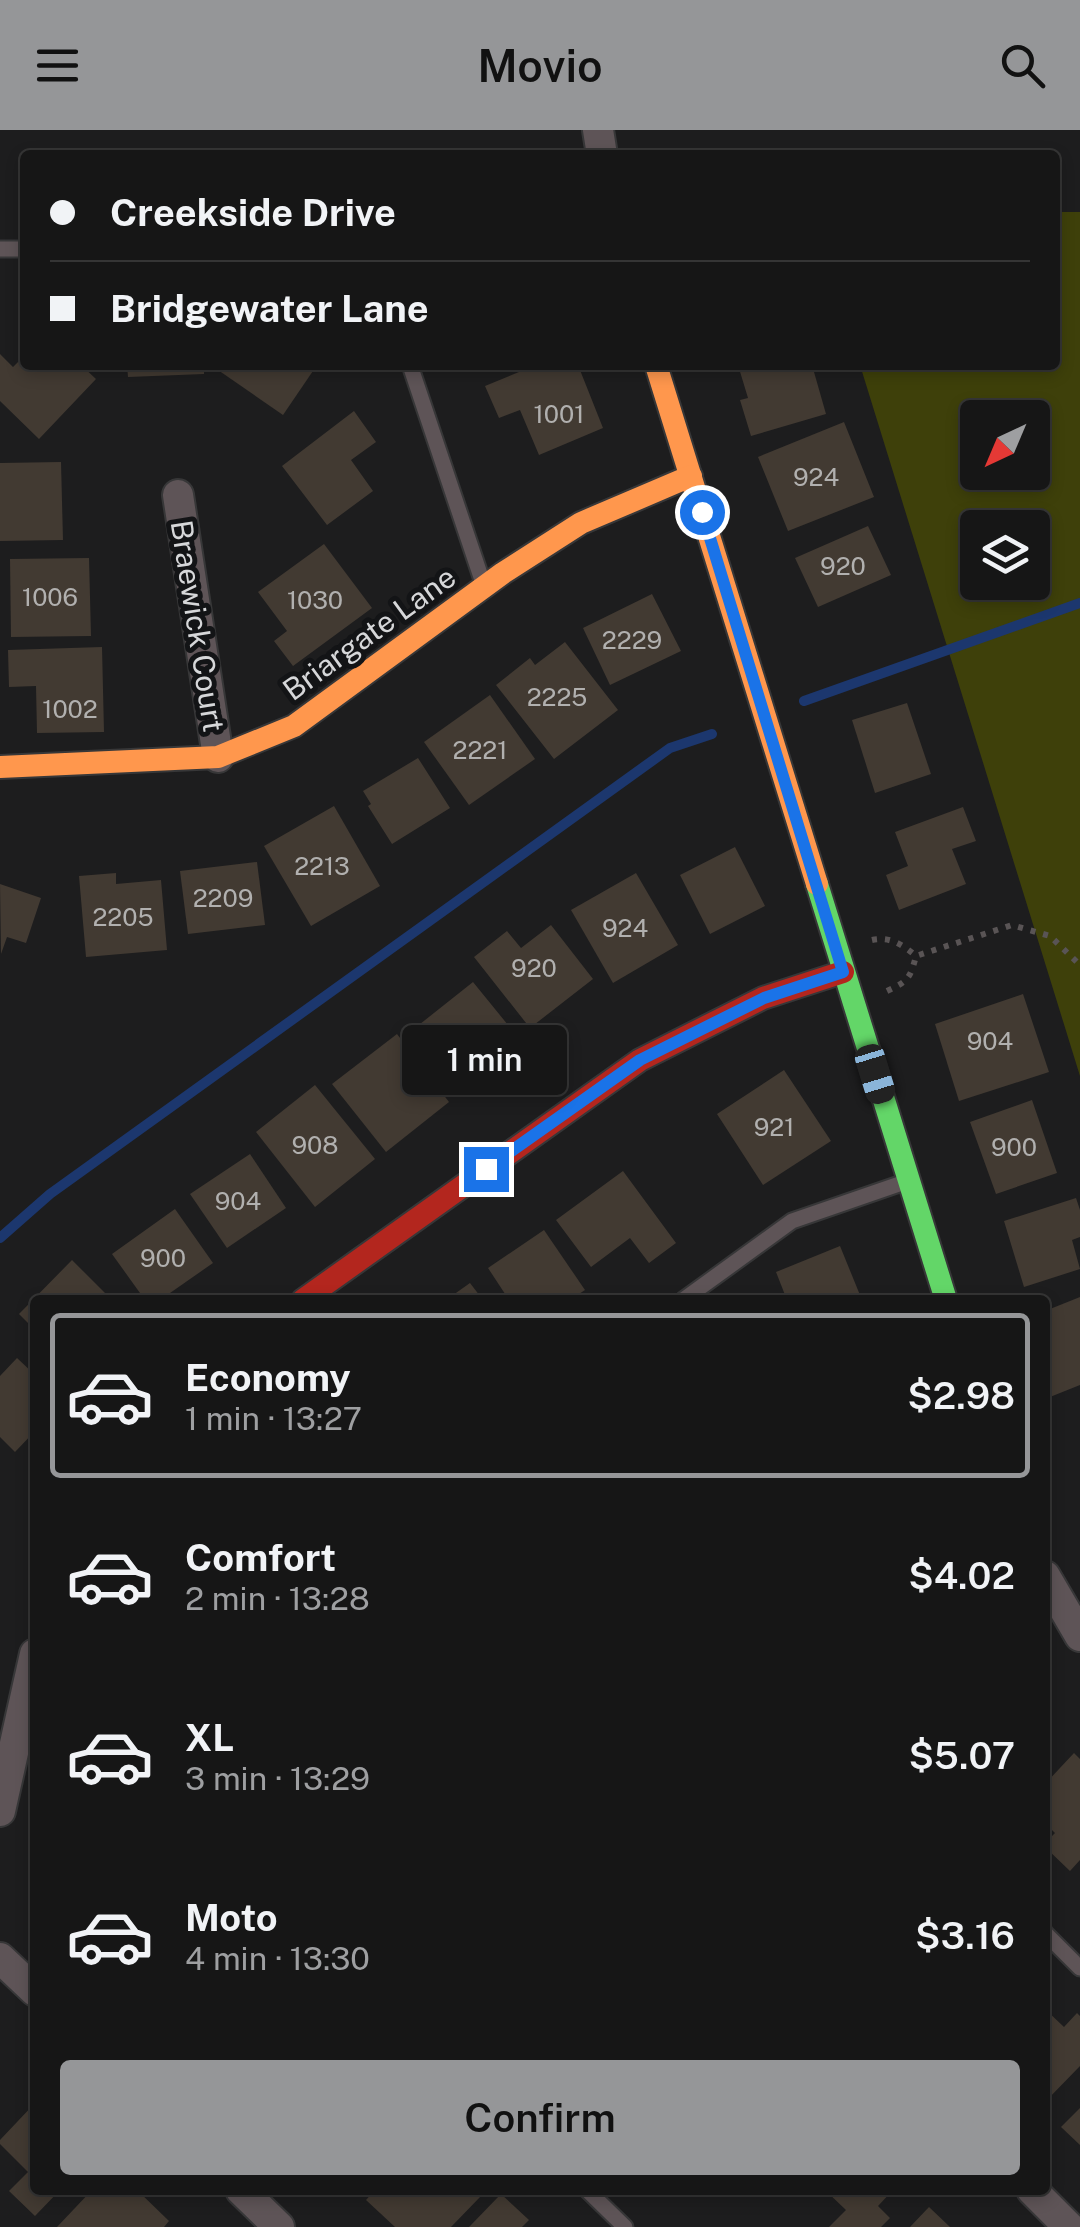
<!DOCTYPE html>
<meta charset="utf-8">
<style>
body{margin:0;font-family:"Public Sans",sans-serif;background:#232323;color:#f1f3f6;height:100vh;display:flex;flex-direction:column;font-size:38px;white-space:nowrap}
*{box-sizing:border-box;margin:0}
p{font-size:32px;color:#9e9fa1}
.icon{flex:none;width:55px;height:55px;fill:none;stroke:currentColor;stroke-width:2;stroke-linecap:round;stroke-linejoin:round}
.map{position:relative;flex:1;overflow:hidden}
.panel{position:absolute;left:30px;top:1165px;width:1020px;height:900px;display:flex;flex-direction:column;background:#161616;border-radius:10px;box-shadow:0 5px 15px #0003,0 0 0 2px #353535}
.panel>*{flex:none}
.top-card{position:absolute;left:20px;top:20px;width:1040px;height:220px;border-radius:10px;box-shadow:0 5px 15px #0003,0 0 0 2px #353535;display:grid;align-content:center;height:220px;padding:0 30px;background:#161616}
.needle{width:65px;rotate:224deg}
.buttons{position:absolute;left:960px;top:270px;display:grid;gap:20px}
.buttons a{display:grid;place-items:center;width:90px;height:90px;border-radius:10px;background:#161616;box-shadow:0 5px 15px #0003,0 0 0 2px #353535;font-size:50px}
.end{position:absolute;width:45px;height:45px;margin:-22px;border:12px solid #1a73e8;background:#fff;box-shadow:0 0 0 5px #fff}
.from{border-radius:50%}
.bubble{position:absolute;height:70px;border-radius:10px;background:#161616;box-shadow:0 5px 15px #0003,0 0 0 2px #353535;font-size:32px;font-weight:600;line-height:70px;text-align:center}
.car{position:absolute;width:30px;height:60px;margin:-30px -15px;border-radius:12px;box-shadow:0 0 8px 2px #0007;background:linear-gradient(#222 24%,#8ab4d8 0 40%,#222 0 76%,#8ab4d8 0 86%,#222 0)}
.top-card b{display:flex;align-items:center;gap:35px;height:95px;font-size:38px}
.top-card b+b{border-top:2px solid #353535}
.top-card i{width:25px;height:25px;background:#f1f3f6}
ul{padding:18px 0 0;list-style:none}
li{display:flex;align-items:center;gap:30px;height:165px;margin:0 20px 15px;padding:0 10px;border:5px solid transparent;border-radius:10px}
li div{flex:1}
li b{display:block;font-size:38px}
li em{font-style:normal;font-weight:600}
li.selected{border-color:#959698}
li>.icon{width:90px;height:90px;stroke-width:1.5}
.action{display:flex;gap:20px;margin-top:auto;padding:20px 30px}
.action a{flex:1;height:115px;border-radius:10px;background:#959698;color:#111;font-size:40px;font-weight:600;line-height:115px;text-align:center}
header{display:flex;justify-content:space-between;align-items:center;height:130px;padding:0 30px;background:#959698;color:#111;font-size:45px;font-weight:600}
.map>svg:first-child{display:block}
.green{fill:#3e400a;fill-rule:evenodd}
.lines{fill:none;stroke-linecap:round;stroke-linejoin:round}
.stream{stroke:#1c376e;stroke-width:10}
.building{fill:#423a32}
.lane-casing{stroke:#373738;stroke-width:19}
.street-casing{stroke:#373738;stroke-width:34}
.fast-casing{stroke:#373738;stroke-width:26}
.slow-casing{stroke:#373738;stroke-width:26}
.jam-casing{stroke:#373738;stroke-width:26}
.path{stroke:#595455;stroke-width:6;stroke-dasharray:5 8;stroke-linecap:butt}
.lane{stroke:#5e5457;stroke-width:15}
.street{stroke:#5e5457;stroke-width:30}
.fast{stroke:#63d668;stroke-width:22}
.slow{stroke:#ff974d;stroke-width:22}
.jam{stroke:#b3261e;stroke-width:22}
.route{stroke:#1a73e8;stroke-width:12}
.labels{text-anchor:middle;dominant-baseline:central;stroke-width:10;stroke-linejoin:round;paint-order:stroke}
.number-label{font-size:25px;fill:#b1b0af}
.street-label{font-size:30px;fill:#d6d7d9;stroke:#131416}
</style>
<header><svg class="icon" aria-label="menu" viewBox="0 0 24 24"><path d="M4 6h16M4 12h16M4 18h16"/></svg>Movio<svg class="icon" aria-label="search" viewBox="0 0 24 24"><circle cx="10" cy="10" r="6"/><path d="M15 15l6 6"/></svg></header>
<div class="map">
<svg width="1080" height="2097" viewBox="0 0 1080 2097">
<rect width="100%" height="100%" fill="#1d1d1e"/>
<path class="green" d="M1055 82H1080V946L860 235H1055ZM978 288H1032V342H978ZM978 398H1032V452H978Z"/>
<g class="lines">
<g class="stream">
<polyline points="804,571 1080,473"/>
<polyline points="0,1108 50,1064 670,618 712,604"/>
</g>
</g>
<g class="building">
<polygon points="0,224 13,237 25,225 25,235 81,235 96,249 39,309 0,271"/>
<polygon points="127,235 204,235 204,244 128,247"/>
<polygon points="222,235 317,235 283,285 218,240"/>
<polygon points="536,235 578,235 603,298 539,325 520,280 499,288 485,256"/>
<polygon points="738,235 812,235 826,284 751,306 740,270 748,268"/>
<polygon points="354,281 376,312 351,330 373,361 327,395 282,336"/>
<polygon points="844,292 874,367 788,401 758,327"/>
<polygon points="61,332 63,410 0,411 0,333"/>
<polygon points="868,396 891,445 818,477 795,428"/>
<polygon points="324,414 372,478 293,536 274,511 287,501 258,462"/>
<polygon points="89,428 91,506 11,507 10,429"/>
<polygon points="652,464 681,521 610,555 583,498"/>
<polygon points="565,512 618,580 554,629 496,555 530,528 535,535"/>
<polygon points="102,517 104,602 37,603 36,556 9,557 8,520"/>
<polygon points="490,565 535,629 469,675 424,612"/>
<polygon points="907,573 931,644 875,663 852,590"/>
<polygon points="418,628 450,678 392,714 368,676 371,674 363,661"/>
<polygon points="334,676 380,756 311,796 264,716"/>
<polygon points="963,677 976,711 952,719 966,754 899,780 886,745 908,736 895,702"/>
<polygon points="735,717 765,776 710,804 680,745"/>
<polygon points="257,732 265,795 188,804 180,741"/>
<polygon points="116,743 116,754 161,750 167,820 86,827 79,746"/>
<polygon points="636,743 678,815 613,853 571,780"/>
<polygon points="0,754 41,768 26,813 7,807 1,824"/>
<polygon points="551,795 593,849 530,898 474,827 507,801 521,818"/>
<polygon points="473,852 530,922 501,945 492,933 457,961 410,902"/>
<polygon points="1023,864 1049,942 959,971 935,894"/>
<polygon points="397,904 449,972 386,1022 332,954"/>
<polygon points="784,940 831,1011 763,1055 717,984"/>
<polygon points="315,955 375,1029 315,1077 256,1002"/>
<polygon points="1032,970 1057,1043 996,1064 970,992"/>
<polygon points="250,1024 286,1078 227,1118 190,1064"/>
<polygon points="623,1041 676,1113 649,1133 630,1108 591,1137 556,1090"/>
<polygon points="1076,1068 1080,1080 1080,1107 1072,1110 1080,1139 1024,1157 1004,1091"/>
<polygon points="175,1079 213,1133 160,1170 145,1170 112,1124"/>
<polygon points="544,1100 585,1160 570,1170 509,1170 488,1138"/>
<polygon points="840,1116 862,1170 787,1170 776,1142"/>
<polygon points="72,1130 112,1170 35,1170 35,1200 19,1184"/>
<polygon points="470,1153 483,1170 446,1170"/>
<polygon points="1080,1167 1080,1255 1050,1267 1045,1254 1045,1181"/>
<polygon points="17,1228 35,1245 35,1301 15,1322 0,1307 0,1246"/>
<polygon points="1074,1623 1080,1629 1080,1730 1070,1741 1045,1717 1045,1713 1055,1703 1045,1693 1045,1654"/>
<polygon points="1045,1879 1064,1897 1077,1883 1080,1886 1080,1936 1045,1972"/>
<polygon points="35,1973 35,2060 60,2060 35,2086 9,2061 28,2042 0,2014 0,2010"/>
<polygon points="1080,1978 1080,2015 1061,1997"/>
<polygon points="92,2060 137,2060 169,2091 164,2097 57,2097"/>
<polygon points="375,2060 474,2060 481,2066 451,2097 395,2097 366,2070"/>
<polygon points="825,2060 893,2060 878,2076 890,2088 881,2097 829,2097 846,2080"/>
<polygon points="501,2064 529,2090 522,2097 469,2097"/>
<polygon points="929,2077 950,2097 910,2097"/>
</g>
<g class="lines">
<g class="lane-casing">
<g id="lane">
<polyline points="0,119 25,119"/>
<polyline points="410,235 483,453"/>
<polyline points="683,1170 792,1091 905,1052"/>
<polyline points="1045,1803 1080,1838"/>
<polyline points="587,2060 625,2097"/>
</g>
</g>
<g class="street-casing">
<g id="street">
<polyline points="598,0 602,25"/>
<polyline points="178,365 218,627"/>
<polyline points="1045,1446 1080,1506"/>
<polyline points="0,1681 35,1524"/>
<polyline points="0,1828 35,1861"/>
<polyline points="241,2060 279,2097"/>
<polyline points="1032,2060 1069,2097"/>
</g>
</g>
<g class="fast-casing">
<polyline id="fast" points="817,754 946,1170"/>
</g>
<g class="slow-casing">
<g id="slow">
<polyline points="656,235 817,754"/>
<polyline points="0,637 218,627 294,596 503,443 581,393 691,346"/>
</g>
</g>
<g class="jam-casing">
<polyline id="jam" points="303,1170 640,930 763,868 843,842"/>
</g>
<g class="path">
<path d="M872 810C890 806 903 815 916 826L1012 795 1050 806 1080 835"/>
<path d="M887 861C908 851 910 849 916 826"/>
</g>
<use href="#lane" class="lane"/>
<use href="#street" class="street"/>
<use href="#fast" class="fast"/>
<use href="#slow" class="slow"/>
<use href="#jam" class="jam"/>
</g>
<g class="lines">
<polyline class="route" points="486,1039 640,930 764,868 843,842 702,382"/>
</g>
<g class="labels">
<g class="number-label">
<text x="559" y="284">1001</text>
<text x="816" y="347">924</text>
<text x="843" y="436">920</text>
<text x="50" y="467">1006</text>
<text x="315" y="470">1030</text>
<text x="632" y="510">2229</text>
<text x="557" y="567">2225</text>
<text x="70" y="579">1002</text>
<text x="480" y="620">2221</text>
<text x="322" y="736">2213</text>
<text x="223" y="768">2209</text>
<text x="123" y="787">2205</text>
<text x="625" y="798">924</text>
<text x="534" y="838">920</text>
<text x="990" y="911">904</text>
<text x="774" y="997">921</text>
<text x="315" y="1015">908</text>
<text x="1014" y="1017">900</text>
<text x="238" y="1071">904</text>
<text x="163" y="1128">900</text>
</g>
<g class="street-label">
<text transform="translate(198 496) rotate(81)">Braewick Court</text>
<text transform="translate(369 503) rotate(-36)">Briargate Lane</text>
</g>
</g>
</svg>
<div class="buttons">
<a><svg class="needle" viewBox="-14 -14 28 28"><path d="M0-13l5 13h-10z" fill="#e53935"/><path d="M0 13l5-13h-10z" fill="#9e9fa1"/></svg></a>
<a><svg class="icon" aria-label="layers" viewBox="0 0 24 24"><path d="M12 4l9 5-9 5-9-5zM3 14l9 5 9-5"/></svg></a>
</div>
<i class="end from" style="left:702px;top:382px"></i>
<i class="end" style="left:486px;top:1039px"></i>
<div class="bubble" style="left:402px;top:895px;width:165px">1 min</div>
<i class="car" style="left:875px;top:944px;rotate:163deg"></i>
<div class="top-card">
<b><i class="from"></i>Creekside Drive</b>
<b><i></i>Bridgewater Lane</b>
</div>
<section class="panel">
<ul>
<li class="selected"><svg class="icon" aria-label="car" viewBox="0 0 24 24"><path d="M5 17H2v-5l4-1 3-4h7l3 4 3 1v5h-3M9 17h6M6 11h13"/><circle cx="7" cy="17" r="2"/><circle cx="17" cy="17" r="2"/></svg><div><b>Economy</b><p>1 min · 13:27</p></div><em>$2.98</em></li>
<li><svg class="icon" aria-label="car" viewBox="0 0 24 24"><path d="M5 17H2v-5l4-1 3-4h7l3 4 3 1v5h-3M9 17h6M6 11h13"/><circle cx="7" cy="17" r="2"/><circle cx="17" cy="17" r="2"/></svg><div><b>Comfort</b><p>2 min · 13:28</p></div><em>$4.02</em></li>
<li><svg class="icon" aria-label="car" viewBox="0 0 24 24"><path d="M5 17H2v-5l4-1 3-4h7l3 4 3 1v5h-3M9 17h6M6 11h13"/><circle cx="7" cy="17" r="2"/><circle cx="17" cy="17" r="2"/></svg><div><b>XL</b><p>3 min · 13:29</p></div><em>$5.07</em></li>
<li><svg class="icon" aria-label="car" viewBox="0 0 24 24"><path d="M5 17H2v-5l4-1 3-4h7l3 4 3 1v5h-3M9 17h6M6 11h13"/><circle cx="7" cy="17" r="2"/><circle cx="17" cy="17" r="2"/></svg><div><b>Moto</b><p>4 min · 13:30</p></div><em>$3.16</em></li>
</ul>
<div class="action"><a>Confirm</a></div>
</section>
</div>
